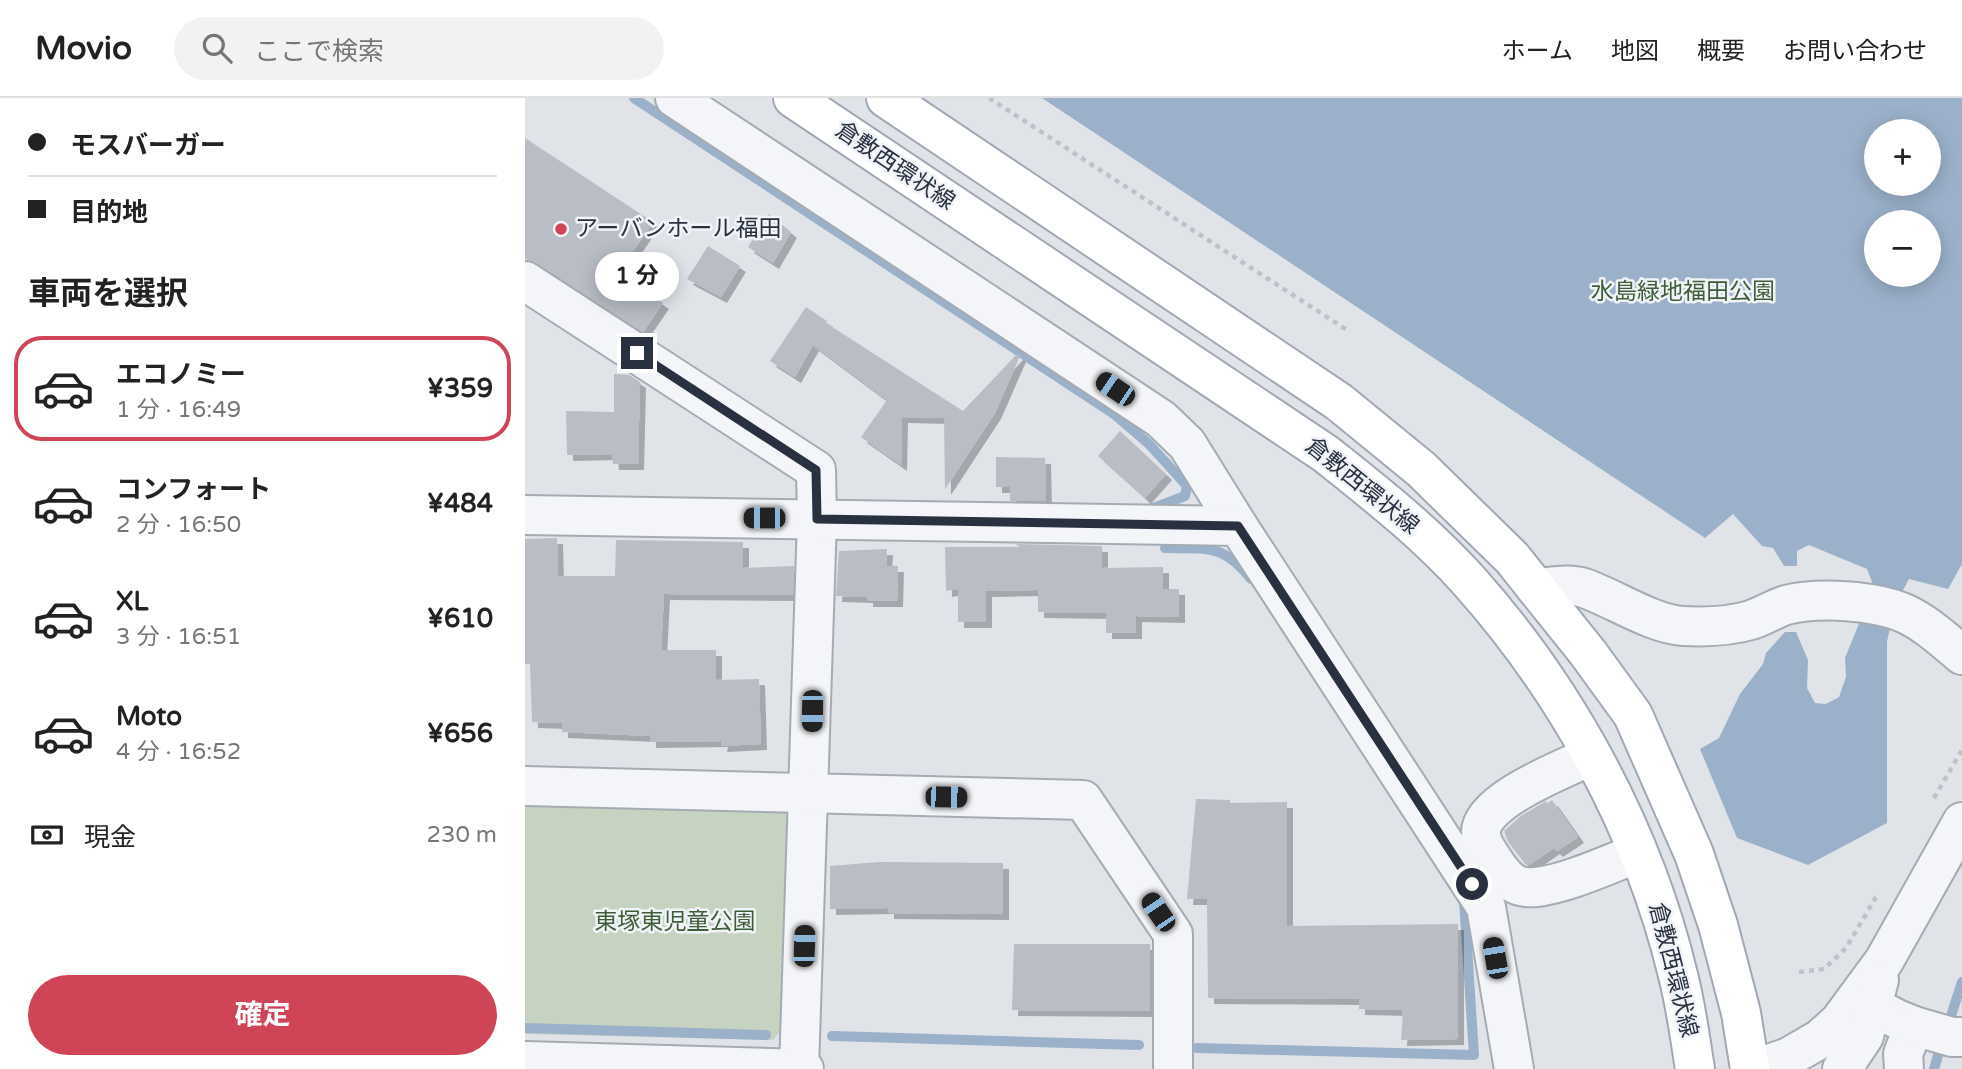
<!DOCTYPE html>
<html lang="ja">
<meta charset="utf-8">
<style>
body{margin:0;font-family:"Varela Round","Noto Sans JP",sans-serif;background:#f2f2f2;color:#222;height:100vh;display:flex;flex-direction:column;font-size:26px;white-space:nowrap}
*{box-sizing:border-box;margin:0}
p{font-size:23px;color:#767676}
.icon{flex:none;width:38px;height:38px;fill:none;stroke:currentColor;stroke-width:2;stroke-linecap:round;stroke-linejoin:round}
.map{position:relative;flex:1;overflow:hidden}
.details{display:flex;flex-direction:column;background:#fff;width:525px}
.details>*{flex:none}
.top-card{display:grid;align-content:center;height:154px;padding:0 28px;background:#fff}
.fabs{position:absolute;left:1339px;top:21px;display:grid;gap:14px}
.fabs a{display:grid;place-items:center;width:77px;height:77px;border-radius:50%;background:#fff;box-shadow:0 4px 18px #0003;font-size:35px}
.end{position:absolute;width:32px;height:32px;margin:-16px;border:9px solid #293141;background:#fff;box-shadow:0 0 0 4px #fff}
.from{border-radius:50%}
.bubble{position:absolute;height:49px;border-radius:24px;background:#fff;box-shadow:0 4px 18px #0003;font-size:23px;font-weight:700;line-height:49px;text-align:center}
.car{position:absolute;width:21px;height:42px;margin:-21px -10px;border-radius:9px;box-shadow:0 0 5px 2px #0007;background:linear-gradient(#222 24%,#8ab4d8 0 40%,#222 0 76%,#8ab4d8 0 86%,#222 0)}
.top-card b{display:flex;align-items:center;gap:24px;height:66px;font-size:26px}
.top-card b+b{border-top:2px solid #e0e0e0}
.top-card i{width:18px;height:18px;background:#222}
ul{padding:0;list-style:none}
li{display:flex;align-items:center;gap:21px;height:105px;margin:0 14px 10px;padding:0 14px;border:4px solid transparent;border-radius:28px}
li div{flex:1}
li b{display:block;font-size:26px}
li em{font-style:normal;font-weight:700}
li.on{border-color:#cf4557}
li>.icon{width:63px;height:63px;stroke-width:1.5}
h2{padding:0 28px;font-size:32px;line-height:84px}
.pay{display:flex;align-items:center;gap:18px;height:77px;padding:0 28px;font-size:26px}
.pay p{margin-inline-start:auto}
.action{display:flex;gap:14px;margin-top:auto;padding:14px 28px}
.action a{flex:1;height:80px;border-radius:42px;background:#cf4557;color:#fff;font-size:28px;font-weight:700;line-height:80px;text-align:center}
header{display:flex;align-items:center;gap:42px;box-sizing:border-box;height:98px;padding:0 35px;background:#fff;border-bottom:2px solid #e0e0e0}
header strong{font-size:33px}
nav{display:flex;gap:38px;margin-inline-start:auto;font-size:24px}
.search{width:490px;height:63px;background:#f2f2f2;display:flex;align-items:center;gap:18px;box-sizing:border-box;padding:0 24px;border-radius:38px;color:#767676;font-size:26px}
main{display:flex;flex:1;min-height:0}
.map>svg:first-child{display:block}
.green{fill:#c6d3c1}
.water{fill:#9bb1ca;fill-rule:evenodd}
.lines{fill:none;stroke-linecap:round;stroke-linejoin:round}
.stream{stroke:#9bb1ca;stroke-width:10}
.building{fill:#b8bdc6;filter:url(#shadow)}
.minor-casing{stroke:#a5abb3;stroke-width:42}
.major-casing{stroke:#a0a8b5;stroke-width:42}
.path{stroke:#bec2c8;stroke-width:4.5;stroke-dasharray:5 5;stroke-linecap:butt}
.minor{stroke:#f3f5f8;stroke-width:38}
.major{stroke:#fff;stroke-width:38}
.route{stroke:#293141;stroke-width:9}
.poi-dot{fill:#cf4557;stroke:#f0f3f7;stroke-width:2.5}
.labels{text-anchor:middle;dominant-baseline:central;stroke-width:5;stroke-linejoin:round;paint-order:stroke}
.street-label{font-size:23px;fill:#293141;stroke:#f0f3f7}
.poi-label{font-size:23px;fill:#293141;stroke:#f0f3f7;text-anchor:start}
.park-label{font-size:23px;fill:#3d5d36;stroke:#f0f3f7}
</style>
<header>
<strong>Movio</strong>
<div class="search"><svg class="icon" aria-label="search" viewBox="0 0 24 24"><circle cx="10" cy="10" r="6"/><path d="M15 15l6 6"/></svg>ここで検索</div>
<nav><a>ホーム</a><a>地図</a><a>概要</a><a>お問い合わせ</a></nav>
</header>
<main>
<section class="details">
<div class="top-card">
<b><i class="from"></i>モスバーガー</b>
<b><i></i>目的地</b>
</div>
<h2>車両を選択</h2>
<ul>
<li class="on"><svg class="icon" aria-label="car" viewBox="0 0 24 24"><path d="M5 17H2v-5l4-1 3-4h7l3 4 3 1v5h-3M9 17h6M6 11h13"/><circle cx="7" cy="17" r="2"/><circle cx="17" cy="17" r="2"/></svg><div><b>エコノミー</b><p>1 分 · 16:49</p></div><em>¥359</em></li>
<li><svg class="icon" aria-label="car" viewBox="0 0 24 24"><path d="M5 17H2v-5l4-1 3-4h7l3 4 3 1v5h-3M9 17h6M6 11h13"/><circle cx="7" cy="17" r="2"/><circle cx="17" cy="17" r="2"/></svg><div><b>コンフォート</b><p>2 分 · 16:50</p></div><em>¥484</em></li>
<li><svg class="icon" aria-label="car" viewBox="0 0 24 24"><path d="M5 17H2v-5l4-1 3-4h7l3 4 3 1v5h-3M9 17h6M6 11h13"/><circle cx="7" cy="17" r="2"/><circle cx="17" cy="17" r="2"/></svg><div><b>XL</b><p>3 分 · 16:51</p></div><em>¥610</em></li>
<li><svg class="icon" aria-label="car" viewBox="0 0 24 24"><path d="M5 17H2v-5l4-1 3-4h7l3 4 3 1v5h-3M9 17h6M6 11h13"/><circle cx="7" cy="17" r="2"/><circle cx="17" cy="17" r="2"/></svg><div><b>Moto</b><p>4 分 · 16:52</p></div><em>¥656</em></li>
</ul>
<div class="pay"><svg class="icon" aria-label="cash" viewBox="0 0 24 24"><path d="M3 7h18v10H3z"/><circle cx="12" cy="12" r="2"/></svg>現金<p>230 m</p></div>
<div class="action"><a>確定</a></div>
</section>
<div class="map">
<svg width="1437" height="971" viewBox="0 0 1437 971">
<defs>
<filter id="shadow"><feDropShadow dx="6" dy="6" stdDeviation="0" flood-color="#0004"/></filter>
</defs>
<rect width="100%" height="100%" fill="#e0e4e9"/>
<polygon class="green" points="0,705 259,713 268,726 262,926 248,942 0,936"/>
<path class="water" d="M517 0H1437V466L1423 491 1384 481 1370 507 1362 544V725L1283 767 1212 740 1175 651 1194 640 1215 596 1238 566 1241 555 1260 534H1271L1283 562 1282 590 1290 605 1301 606 1314 599 1321 579 1320 560 1333 528 1347 484 1342 471 1284 447 1272 453V468H1259L1248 450 1237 448 1208 416 1180 440ZM1351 33H1404V86H1351ZM1351 124H1404V177H1351Z"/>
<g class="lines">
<g class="stream">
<polyline points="109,0 589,316 624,346 662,388 660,398 626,411"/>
<path d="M640 450C681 451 698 445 726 481"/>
<polyline points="0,930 241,937"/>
<polyline points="1422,930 1437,884"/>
<polyline points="307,938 614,947"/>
<polyline points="672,950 949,957 939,803"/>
<polyline points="1409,971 1417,944"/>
</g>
</g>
<g class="building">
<polygon points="0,40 128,124 93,175 138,205 118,234 12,165 0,161"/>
<polygon points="244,116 266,134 248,165 223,149"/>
<polygon points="183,148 215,168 196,199 162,181"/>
<polygon points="281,209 302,223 301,225 438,313 492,256 495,258 470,315 420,391 419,320 377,319 376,367 336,339 362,302 288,247 270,279 245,263"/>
<polygon points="89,276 104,277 115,284 113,366 88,366 87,356 42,357 41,313 89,314"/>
<polygon points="595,333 641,376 620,400 573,358"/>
<polygon points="471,359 520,360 521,403 485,403 485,389 471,389"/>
<polygon points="32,440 33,478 90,478 91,442 218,444 218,470 269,468 268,497 139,496 136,552 191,552 191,582 234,581 236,646 196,648 197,643 125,644 125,638 37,634 37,625 7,624 5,566 0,566 0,441"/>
<polygon points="491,446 577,448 577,470 638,469 638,491 654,491 654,519 611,518 611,535 581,535 581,515 513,514 513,492 461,493 461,524 433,524 433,491 421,493 420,449 495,449"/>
<polygon points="362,451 361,468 373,468 372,503 342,503 342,499 311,498 314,453"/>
<polygon points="671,701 705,702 705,705 762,704 762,828 933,826 933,941 876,942 878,912 834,911 834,901 683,900 682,801 662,801"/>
<polygon points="1027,702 1053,739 1032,753 1029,750 1004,767 1001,767 983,744 979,733 996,718 1021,703 1022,706"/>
<polygon points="354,764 478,765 478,816 363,815 363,810 305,811 305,768"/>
<polygon points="489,846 625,846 625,913 487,912"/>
</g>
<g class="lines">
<g class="minor-casing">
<g id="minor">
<polyline points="150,0 636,321 662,346 713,428"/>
<polyline points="0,183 291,372 292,421 274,971"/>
<polyline points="0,417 713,428 961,809 989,971"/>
<path d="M1011 490C1025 489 1045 485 1059 490 1088 500 1127 526 1158 528 1179 529 1206 528 1226 522 1238 518 1249 511 1261 507 1293 499 1350 502 1381 516 1402 526 1419 542 1437 557"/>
<path d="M1066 658C1041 670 954 703 956 735 956 747 966 758 972 768 983 783 991 791 1011 789 1041 786 1084 766 1113 755"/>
<polyline points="0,688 558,702 648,836 648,971"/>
<polyline points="1347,908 1372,921 1389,928 1378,956 1379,971"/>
<polyline points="1389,928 1427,939 1437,939"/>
<polyline points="0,963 279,971"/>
<polyline points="1229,971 1264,959 1295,941 1314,924 1359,863 1437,724"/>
<polyline points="1317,971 1339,938 1354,882"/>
</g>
</g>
<g class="major-casing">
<g id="major">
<path d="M268 0 801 356C851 396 901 435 944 483 1043 594 1118 732 1153 877 1161 908 1165 940 1170 971"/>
<polyline points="361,0 814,304 896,371 987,460 1063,555 1108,617 1169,756 1193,827 1216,915 1225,971"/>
</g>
</g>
<g class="path">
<polyline points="464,0 825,234"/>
<polyline points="1409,700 1437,652"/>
<polyline points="1274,874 1299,871 1321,850 1351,799"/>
</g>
<use href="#minor" class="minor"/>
<use href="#major" class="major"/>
</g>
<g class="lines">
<polyline class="route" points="112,255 291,372 292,421 713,428 947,786"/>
</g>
<circle class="poi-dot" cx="36" cy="131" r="7"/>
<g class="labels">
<g class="street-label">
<text transform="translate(370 68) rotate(34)">倉敷西環状線</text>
<text transform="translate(837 388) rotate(39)">倉敷西環状線</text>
<text transform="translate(1148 872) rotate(76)">倉敷西環状線</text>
</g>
<g class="poi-label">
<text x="50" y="131">アーバンホール福田</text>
</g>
<g class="park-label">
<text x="1158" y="194">水島緑地福田公園</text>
<text x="150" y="824">東塚東児童公園</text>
</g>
</g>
</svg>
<div class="fabs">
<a>+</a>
<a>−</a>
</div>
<i class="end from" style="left:947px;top:786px"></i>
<i class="end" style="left:112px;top:255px"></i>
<div class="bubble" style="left:70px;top:154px;width:84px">1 分</div>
<i class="car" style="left:590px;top:291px;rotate:304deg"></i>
<i class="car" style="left:239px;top:420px;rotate:270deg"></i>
<i class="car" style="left:287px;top:613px;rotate:181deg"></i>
<i class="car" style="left:421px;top:699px;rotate:91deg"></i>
<i class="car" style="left:633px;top:814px;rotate:326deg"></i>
<i class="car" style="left:279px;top:848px;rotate:2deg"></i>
<i class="car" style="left:970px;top:860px;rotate:350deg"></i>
</div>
</main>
